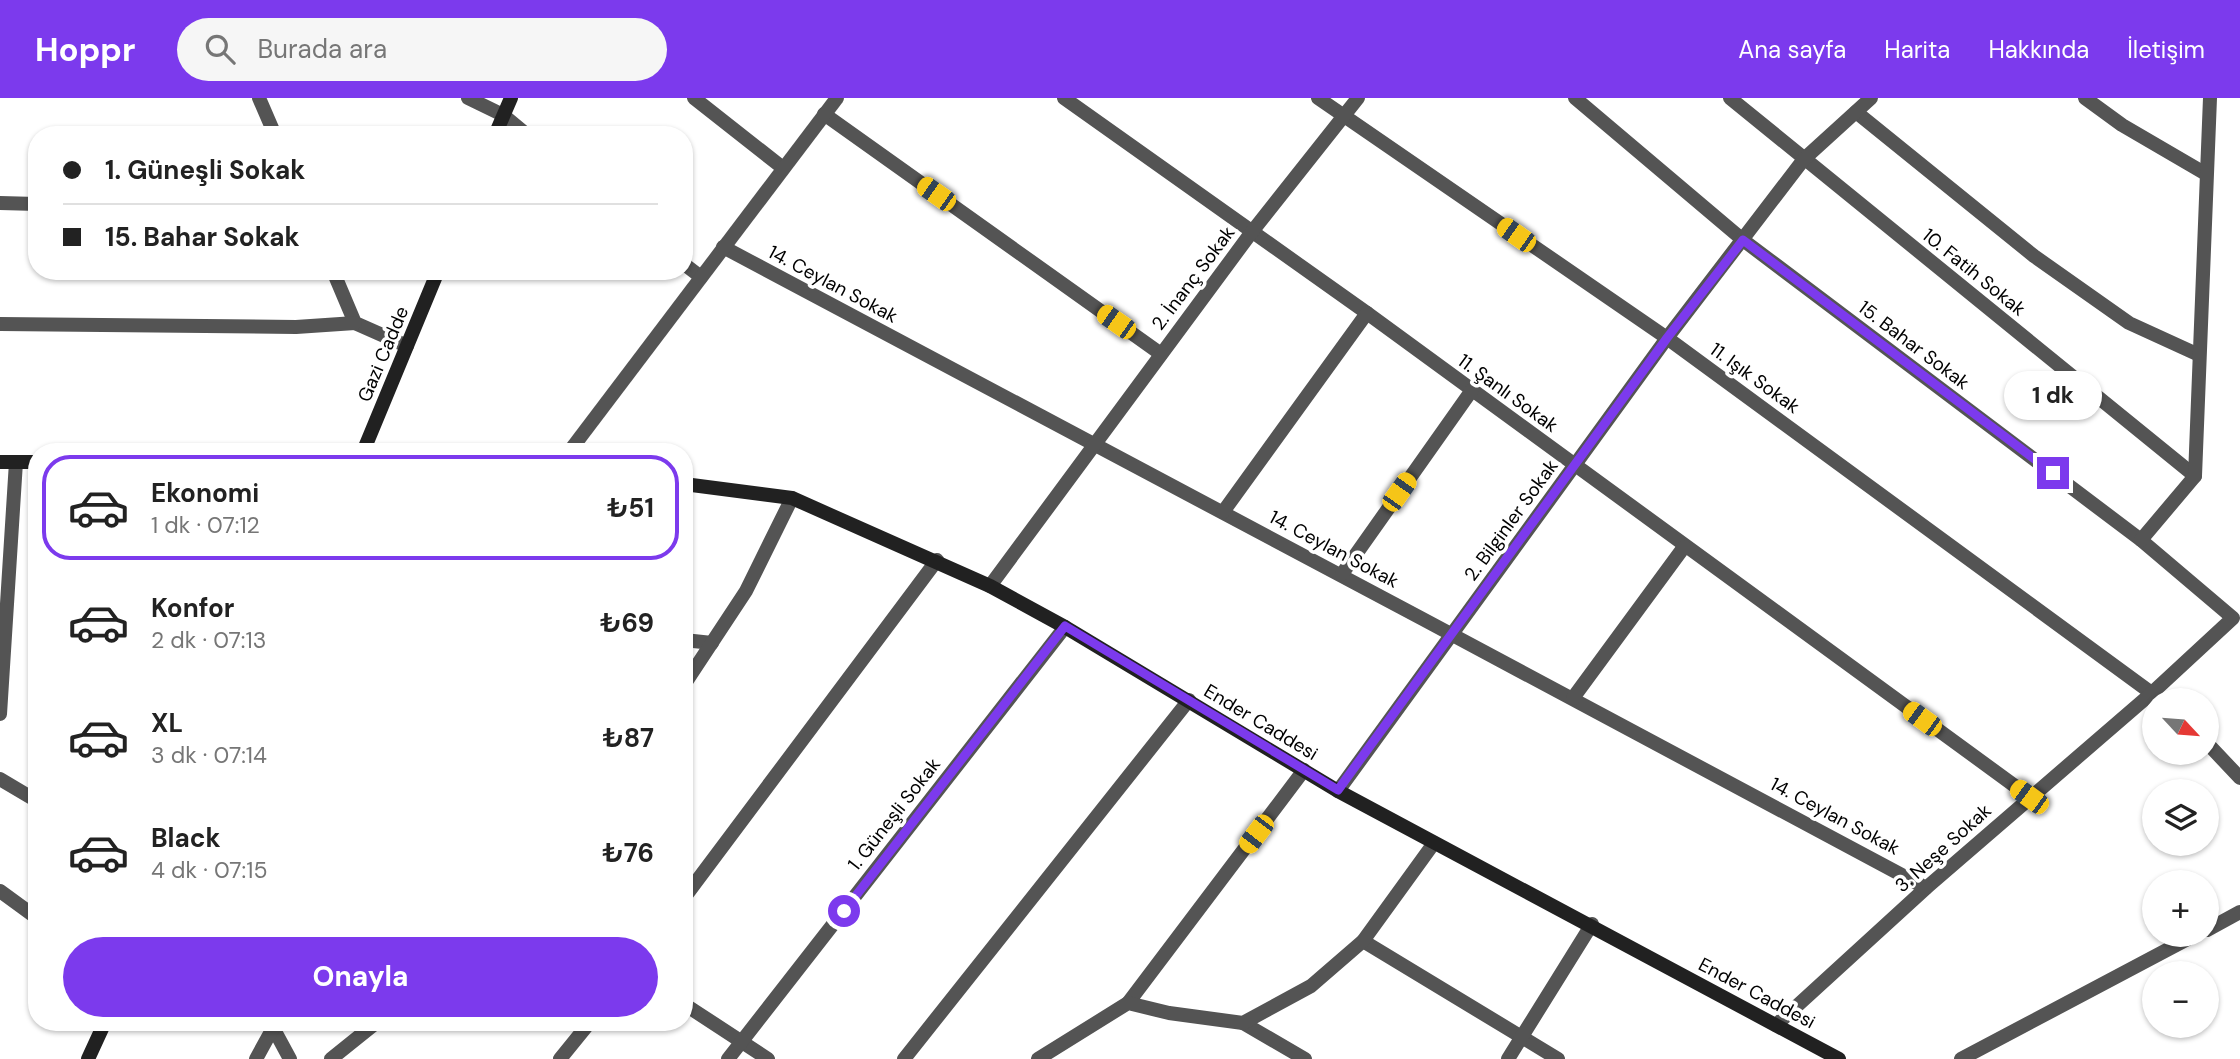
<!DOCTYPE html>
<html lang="tr">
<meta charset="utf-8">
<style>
body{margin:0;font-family:"DM Sans",sans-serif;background:#f6f6f6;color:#222;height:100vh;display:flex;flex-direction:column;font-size:26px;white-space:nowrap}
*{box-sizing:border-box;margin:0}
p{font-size:23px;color:#767676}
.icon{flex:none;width:38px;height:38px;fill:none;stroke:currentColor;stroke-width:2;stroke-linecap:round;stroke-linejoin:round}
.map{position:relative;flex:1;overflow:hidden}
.drawer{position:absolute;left:28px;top:345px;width:665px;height:588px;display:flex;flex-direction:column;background:#fff;border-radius:28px;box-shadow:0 2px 5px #0004}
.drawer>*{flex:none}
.banner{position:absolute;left:28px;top:28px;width:665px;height:154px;border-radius:28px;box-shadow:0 2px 5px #0004;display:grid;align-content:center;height:154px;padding:0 35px;background:#fff}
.needle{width:46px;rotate:116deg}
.fabs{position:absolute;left:2142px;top:590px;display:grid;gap:14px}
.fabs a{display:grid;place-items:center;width:77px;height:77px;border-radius:50%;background:#fff;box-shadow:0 2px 5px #0004;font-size:35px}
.end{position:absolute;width:32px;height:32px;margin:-16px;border:9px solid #7c3aed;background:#fff;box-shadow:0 0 0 4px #fff}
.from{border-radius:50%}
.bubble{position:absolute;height:49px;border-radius:24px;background:#fff;box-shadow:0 2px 5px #0004;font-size:23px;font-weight:700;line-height:49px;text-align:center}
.car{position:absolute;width:21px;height:42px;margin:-21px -10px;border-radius:9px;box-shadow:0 0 5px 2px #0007;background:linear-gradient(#f5c518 24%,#345 0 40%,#f5c518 0 76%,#345 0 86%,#f5c518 0)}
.banner b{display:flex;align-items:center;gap:24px;height:66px;font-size:26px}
.banner b+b{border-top:2px solid #e0e0e0}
.banner i{width:18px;height:18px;background:#222}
ul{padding:12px 0 0;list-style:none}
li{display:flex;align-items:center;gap:21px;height:105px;margin:0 14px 10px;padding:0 21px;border:4px solid transparent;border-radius:28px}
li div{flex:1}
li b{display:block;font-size:26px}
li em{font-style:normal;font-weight:700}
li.current{border-color:#7c3aed}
li>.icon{width:63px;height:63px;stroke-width:1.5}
.cta{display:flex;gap:14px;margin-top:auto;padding:14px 35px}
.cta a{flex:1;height:80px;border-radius:42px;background:#7c3aed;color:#fff;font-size:28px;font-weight:700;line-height:80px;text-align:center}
header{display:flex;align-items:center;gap:42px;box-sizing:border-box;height:98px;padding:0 35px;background:#7c3aed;color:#fff}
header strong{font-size:33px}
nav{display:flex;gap:38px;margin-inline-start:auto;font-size:24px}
.search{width:490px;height:63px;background:#f6f6f6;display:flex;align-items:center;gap:18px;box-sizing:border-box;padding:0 24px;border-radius:38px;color:#767676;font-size:26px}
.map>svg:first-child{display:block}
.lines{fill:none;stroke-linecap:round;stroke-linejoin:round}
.street{stroke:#545454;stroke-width:14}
.secondary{stroke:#212121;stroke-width:14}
.route{stroke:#7c3aed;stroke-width:9}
.labels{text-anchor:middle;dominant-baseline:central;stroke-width:7;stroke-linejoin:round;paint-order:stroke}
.street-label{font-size:19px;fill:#000;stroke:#fff}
</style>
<header>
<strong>Hoppr</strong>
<div class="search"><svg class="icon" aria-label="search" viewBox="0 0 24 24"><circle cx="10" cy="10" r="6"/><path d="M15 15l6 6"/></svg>Burada ara</div>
<nav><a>Ana sayfa</a><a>Harita</a><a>Hakkında</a><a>İletişim</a></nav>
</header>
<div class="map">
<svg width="2240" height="961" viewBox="0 0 2240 961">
<rect width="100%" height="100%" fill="#fff"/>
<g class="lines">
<g class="street">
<polyline points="259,0 275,37"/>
<polyline points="468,0 503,17 527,37"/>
<polyline points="694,0 783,70"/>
<polyline points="1064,0 1367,215 2030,699"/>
<polyline points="1318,0 1667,240 2161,602"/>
<polyline points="1575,0 1743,142 2141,442 2233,520 2153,594 1926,790 1776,927"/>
<polyline points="1730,0 2195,378"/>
<polyline points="2085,0 2122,27 2206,76"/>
<polyline points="1856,14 2034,158 2129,225 2199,257"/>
<polyline points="824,16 1161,256"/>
<polyline points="0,105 37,106"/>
<path d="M723 149C1124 364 1526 574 1926 790"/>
<polyline points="684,166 701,179"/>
<polyline points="333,173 355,225 407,248"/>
<polyline points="0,226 296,229 355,225"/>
<polyline points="569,354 837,0"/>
<polyline points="1223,414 1367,215"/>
<polyline points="2141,442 2195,378 2210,0"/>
<polyline points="1342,476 1472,292"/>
<polyline points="990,488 1251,135 1358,0"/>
<polyline points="684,542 712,545"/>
<polyline points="684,587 746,493 792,400"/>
<polyline points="1573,600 1684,449"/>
<polyline points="0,616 16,364"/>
<polyline points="2207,645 2240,680"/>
<polyline points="0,681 37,703"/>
<polyline points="1338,693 1667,240 1804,61 1871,0"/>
<polyline points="0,793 37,820"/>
<polyline points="684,800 937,462"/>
<polyline points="2207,832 2240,814"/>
<polyline points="1363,843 1558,961"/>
<polyline points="1128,905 1304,672"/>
<polyline points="684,906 768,961"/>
<polyline points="270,924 290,961"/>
<polyline points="1243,925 1305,961"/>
<polyline points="256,961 273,930"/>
<polyline points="331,961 377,924"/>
<polyline points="560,961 590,924"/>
<polyline points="728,961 1065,529"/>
<polyline points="904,961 1189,602"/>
<polyline points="1038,961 1128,905 1169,915 1243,925 1311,888 1363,843 1434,745"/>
<polyline points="1508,961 1592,826"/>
<polyline points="1961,961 2197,836"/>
</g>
<g class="secondary">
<polyline points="495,37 511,0"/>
<polyline points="363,354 438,173"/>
<polyline points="0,364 37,364"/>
<polyline points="684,386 792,400 990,488 1065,529 1338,693 1839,961"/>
<polyline points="88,961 105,924"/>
</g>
</g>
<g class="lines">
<polyline class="route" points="844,813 1065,528 1338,692 1667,240 1743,142 2053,375"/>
</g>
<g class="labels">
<g class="street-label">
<text transform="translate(1974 174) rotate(39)">10. Fatih Sokak</text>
<text transform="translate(1193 180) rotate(-53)">2. İnanç Sokak</text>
<text transform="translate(833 186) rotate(28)">14. Ceylan Sokak</text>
<text transform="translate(1914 247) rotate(37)">15. Bahar Sokak</text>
<text transform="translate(383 256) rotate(-67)">Gazi Cadde</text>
<text transform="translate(1755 280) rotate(36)">11. Işık Sokak</text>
<text transform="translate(1508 295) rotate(36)">11. Şanlı Sokak</text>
<text transform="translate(1511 422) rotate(-54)">2. Bilginler Sokak</text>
<text transform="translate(1334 451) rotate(28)">14. Ceylan Sokak</text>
<text transform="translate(1261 624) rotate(31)">Ender Caddesi</text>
<text transform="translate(894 716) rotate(-52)">1. Güneşli Sokak</text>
<text transform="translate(1835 718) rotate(28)">14. Ceylan Sokak</text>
<text transform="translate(1943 750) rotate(-42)">3. Neşe Sokak</text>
<text transform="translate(1757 895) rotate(28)">Ender Caddesi</text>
</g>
</g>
</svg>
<div class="fabs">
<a><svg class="needle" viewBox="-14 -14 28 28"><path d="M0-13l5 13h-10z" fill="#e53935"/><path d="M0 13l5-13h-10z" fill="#767676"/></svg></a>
<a><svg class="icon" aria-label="layers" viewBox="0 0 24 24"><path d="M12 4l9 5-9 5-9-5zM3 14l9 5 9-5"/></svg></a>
<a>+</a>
<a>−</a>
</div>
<i class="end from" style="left:844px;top:813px"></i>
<i class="end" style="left:2053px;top:375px"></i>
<div class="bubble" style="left:2004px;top:273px;width:98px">1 dk</div>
<i class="car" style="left:936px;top:96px;rotate:305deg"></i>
<i class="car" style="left:1516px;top:137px;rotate:305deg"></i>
<i class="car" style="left:1116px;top:224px;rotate:305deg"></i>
<i class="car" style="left:1399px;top:394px;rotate:35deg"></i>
<i class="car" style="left:1922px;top:621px;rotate:306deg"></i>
<i class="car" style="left:2029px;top:699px;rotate:306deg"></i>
<i class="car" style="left:1256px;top:736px;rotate:217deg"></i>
<div class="banner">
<b><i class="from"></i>1. Güneşli Sokak</b>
<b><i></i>15. Bahar Sokak</b>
</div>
<section class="drawer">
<ul>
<li class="current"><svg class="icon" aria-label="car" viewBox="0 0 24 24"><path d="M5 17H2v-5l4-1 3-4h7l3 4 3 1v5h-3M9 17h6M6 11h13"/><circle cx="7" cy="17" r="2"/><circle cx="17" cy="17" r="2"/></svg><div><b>Ekonomi</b><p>1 dk · 07:12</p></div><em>₺51</em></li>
<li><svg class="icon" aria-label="car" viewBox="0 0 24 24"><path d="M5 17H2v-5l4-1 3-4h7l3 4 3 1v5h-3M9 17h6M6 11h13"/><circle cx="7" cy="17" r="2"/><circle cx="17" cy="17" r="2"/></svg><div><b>Konfor</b><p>2 dk · 07:13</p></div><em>₺69</em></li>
<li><svg class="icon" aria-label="car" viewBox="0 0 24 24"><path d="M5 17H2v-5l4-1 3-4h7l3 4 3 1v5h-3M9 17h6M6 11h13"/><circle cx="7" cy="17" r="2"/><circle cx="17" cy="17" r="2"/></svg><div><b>XL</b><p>3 dk · 07:14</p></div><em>₺87</em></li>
<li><svg class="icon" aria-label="car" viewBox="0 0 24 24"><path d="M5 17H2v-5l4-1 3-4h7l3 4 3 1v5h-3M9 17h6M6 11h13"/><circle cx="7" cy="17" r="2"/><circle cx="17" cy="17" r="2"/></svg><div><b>Black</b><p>4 dk · 07:15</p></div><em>₺76</em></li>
</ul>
<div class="cta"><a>Onayla</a></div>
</section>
</div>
